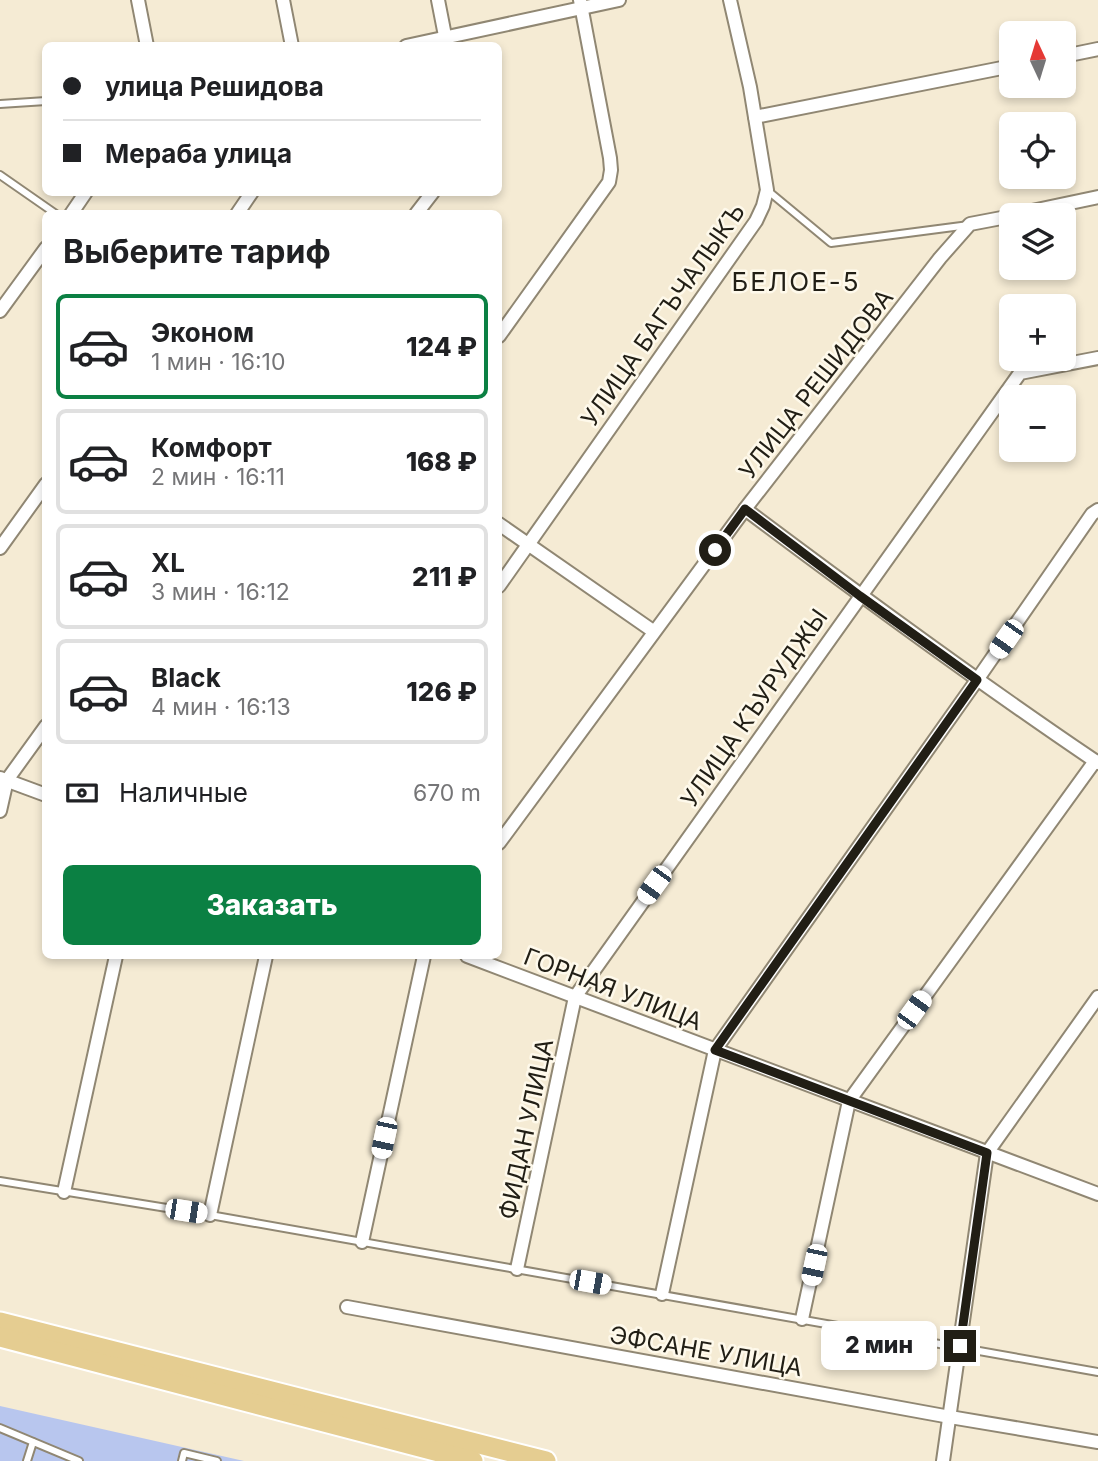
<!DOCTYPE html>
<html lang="ru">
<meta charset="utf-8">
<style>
body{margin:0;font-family:Inter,sans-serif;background:#f2f2f2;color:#202124;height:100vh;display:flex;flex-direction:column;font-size:26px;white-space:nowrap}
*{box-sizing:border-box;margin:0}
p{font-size:23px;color:#757577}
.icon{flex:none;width:38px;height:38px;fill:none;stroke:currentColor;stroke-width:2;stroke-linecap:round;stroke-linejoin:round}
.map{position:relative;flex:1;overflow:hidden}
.details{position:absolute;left:42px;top:210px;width:460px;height:749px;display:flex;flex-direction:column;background:#fff;border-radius:10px;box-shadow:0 4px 10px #0003}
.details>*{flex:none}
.guide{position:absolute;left:42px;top:42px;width:460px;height:154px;border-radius:10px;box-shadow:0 4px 10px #0003;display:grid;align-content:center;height:154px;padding:0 21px;background:#fff}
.needle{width:46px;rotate:356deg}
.buttons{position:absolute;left:999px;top:21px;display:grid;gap:14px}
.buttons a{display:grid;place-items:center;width:77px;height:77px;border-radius:10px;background:#fff;box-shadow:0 4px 10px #0003;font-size:35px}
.end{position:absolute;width:32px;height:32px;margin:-16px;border:9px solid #211e15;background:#fff;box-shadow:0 0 0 4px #fff}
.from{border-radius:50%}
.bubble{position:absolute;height:49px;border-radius:10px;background:#fff;box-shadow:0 4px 10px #0003;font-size:23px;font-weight:800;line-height:49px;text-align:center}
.car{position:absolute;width:21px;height:42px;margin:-21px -10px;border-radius:9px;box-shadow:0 0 5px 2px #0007;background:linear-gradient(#fff 24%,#345 0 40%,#fff 0 76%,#345 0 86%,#fff 0)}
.guide b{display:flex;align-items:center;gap:24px;height:66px;font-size:26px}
.guide b+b{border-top:2px solid #e0e0e0}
.guide i{width:18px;height:18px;background:#202124}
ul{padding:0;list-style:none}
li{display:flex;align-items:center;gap:21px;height:105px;margin:0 14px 10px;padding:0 7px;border:4px solid #e0e0e0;border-radius:10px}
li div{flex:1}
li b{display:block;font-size:26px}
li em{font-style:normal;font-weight:800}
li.selected{border-color:#0b8043}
li>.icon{width:63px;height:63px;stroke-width:1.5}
h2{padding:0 21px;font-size:32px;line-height:84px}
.pay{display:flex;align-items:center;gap:18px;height:77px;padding:0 21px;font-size:26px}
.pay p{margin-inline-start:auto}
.button{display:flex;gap:14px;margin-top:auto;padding:14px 21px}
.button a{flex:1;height:80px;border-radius:10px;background:#0b8043;color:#fff;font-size:28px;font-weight:800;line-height:80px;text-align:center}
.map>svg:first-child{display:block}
.green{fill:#b8c6ee}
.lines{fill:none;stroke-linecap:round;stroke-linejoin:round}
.lane-casing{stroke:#908773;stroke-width:10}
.street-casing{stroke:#908773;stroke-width:16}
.primary-casing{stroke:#fff;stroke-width:23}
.lane{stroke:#fff;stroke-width:6}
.street{stroke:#fff;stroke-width:12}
.primary{stroke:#e5cd91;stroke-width:19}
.route{stroke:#211e15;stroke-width:9}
.labels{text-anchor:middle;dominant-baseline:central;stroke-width:5;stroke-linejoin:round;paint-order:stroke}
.street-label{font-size:24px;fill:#211e15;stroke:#fef9eb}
.neighbourhood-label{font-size:26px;letter-spacing:2px;fill:#211e15;stroke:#fef9eb}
</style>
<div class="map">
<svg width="1098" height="1461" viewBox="0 0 1098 1461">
<rect width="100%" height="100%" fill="#f5ebd4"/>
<polygon class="green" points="0,1406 244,1461 0,1461"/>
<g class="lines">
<g class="lane-casing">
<g id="lane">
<polyline points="0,104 46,101"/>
<polyline points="0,175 56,214"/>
<polyline points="767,190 831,243 969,225"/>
<polyline points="0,1181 210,1215 1098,1372"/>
<polyline points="0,1428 79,1461"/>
<polyline points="27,1461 33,1442"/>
<polyline points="182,1461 184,1453 217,1461"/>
</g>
</g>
<g class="street-casing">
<g id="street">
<polyline points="138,0 147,46"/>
<polyline points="283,0 292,46"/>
<polyline points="438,0 447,46"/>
<polyline points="406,46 619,0"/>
<polyline points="1064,56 1098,49"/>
<polyline points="755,117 1012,66"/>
<polyline points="71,214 86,192"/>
<polyline points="237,214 252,192"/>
<polyline points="416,214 433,192"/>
<polyline points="1013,215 1098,197"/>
<polyline points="0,311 46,248"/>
<polyline points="499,336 609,182 611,170 610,158 580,0"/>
<path d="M745 509C861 596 978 682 1098 763"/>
<polyline points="499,524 653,631"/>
<polyline points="0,548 46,484"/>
<polyline points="499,586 756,221 763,206 767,190 750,87 730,0"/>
<polyline points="0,778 46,795"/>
<polyline points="0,811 7,780 46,726"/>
<polyline points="499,843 745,509 940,258 970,224 1012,216"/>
<polyline points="467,956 1098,1194"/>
<polyline points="64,1192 116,956"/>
<polyline points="210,1215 266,956"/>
<polyline points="362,1242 424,956"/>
<polyline points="517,1269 575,997 1020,373 1098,358"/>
<polyline points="662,1294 715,1050 977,680 1092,514 1098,510"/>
<polyline points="347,1307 950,1417 1098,1442"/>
<polyline points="802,1319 849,1101 1095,761"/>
<polyline points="943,1461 987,1153 1098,997"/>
</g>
</g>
<g class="primary-casing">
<g id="primary">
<polyline points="0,1322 546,1461"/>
<polyline points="0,1337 473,1461"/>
</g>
</g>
<use href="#lane" class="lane"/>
<use href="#street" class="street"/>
<use href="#primary" class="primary"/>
</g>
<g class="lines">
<polyline class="route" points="715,550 745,509 860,596 977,680 715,1050 987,1153 960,1346"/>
</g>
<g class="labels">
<g class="street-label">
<text transform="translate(663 315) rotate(-55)">УЛИЦА БАГЪЧАЛЫКЪ</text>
<text transform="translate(816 384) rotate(-52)">УЛИЦА РЕШИДОВА</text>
<text transform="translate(754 708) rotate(-55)">УЛИЦА КЪУРУДЖЫ</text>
<text transform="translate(613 989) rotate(21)">ГОРНАЯ УЛИЦА</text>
<text transform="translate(526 1129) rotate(-78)">ФИДАН УЛИЦА</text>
<text transform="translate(706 1351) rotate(10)">ЭФСАНЕ УЛИЦА</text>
</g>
<g class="neighbourhood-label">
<text x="796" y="281">БЕЛОЕ-5</text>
</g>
</g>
</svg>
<div class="buttons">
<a><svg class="needle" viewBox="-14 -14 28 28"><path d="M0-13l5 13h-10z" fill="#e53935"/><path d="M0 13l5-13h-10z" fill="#757577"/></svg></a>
<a><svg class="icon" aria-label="locate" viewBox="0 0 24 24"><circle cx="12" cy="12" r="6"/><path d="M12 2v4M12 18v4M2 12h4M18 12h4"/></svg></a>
<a><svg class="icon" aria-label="layers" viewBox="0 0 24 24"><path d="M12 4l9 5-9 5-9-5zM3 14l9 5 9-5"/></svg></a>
<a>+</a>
<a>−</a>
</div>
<i class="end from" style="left:715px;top:550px"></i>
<i class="end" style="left:960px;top:1346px"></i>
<div class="bubble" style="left:821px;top:1321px;width:116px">2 мин</div>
<i class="car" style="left:1006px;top:639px;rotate:215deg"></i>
<i class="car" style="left:654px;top:885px;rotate:216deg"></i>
<i class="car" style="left:914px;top:1010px;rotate:36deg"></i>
<i class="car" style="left:384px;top:1138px;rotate:192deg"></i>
<i class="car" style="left:186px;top:1211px;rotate:99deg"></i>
<i class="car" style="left:814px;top:1265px;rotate:192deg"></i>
<i class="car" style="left:590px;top:1282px;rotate:100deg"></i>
<div class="guide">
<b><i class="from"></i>улица Решидова</b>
<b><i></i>Мераба улица</b>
</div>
<section class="details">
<h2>Выберите тариф</h2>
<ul>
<li class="selected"><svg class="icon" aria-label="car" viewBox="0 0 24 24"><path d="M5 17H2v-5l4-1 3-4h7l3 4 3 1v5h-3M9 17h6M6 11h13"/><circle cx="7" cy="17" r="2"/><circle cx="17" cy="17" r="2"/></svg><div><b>Эконом</b><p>1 мин · 16:10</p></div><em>124 ₽</em></li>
<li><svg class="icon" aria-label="car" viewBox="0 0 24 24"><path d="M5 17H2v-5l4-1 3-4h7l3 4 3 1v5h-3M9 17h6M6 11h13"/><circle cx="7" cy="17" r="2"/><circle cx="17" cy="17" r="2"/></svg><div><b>Комфорт</b><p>2 мин · 16:11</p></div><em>168 ₽</em></li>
<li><svg class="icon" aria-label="car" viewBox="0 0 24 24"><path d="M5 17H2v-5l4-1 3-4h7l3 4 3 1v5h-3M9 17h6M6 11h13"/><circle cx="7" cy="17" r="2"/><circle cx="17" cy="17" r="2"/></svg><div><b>XL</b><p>3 мин · 16:12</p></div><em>211 ₽</em></li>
<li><svg class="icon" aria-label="car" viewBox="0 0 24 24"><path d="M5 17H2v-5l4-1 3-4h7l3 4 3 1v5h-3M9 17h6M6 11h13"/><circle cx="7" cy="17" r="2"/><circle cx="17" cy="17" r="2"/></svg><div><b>Black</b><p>4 мин · 16:13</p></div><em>126 ₽</em></li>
</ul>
<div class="pay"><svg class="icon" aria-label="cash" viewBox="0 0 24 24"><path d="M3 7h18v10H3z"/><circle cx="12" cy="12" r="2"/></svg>Наличные<p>670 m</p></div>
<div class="button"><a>Заказать</a></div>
</section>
</div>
